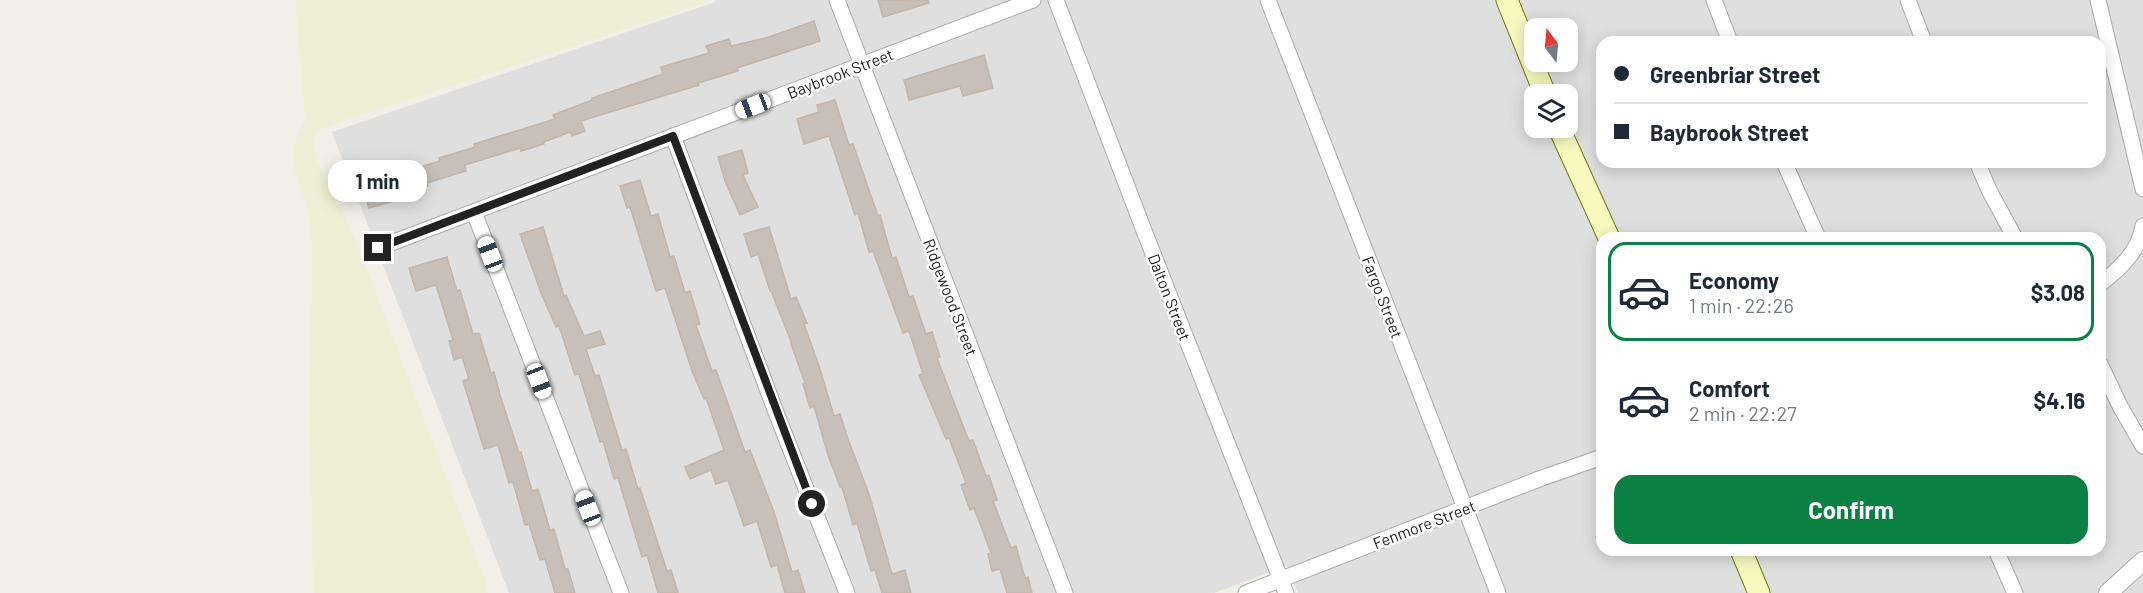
<!DOCTYPE html>
<meta charset="utf-8">
<style>
body{margin:0;font-family:Barlow,sans-serif;background:#f6f6f7;color:#1f2937;height:100vh;display:flex;flex-direction:column;font-size:22px;white-space:nowrap}
*{box-sizing:border-box;margin:0}
p{font-size:20px;color:#747a83}
.icon{flex:none;width:33px;height:33px;fill:none;stroke:currentColor;stroke-width:2;stroke-linecap:round;stroke-linejoin:round}
.map{position:relative;flex:1;overflow:hidden}
.side{position:absolute;left:1596px;top:232px;width:510px;height:324px;display:flex;flex-direction:column;background:#fff;border-radius:18px;box-shadow:0 3px 15px #0003}
.side>*{flex:none}
.banner{position:absolute;left:1596px;top:36px;width:510px;height:132px;border-radius:18px;box-shadow:0 3px 15px #0003;display:grid;align-content:center;height:132px;padding:0 18px;background:#fff}
.needle{width:39px;rotate:344deg}
.tools{position:absolute;left:1524px;top:18px;display:grid;gap:12px}
.tools a{display:grid;place-items:center;width:54px;height:54px;border-radius:12px;background:#fff;box-shadow:0 3px 15px #0003;font-size:30px}
.end{position:absolute;width:27px;height:27px;margin:-14px;border:8px solid #222;background:#fff;box-shadow:0 0 0 3px #fff}
.from{border-radius:50%}
.bubble{position:absolute;height:42px;border-radius:18px;background:#fff;box-shadow:0 3px 15px #0003;font-size:20px;font-weight:700;line-height:42px;text-align:center}
.car{position:absolute;width:18px;height:36px;margin:-18px -9px;border-radius:8px;box-shadow:0 0 4px 2px #0007;background:linear-gradient(#fff 24%,#345 0 40%,#fff 0 76%,#345 0 86%,#fff 0)}
.banner b{display:flex;align-items:center;gap:21px;height:57px;font-size:22px}
.banner b+b{border-top:2px solid #e0e1e3}
.banner i{width:15px;height:15px;background:#1f2937}
ul{padding:10px 0 0;list-style:none}
li{display:flex;align-items:center;gap:18px;height:99px;margin:0 12px 9px;padding:0 6px;border:3px solid transparent;border-radius:18px}
li div{flex:1}
li b{display:block;font-size:22px}
li em{font-style:normal;font-weight:700}
li.on{border-color:#0b8043}
li>.icon{width:54px;height:54px;stroke-width:1.5}
.primary-button{display:flex;gap:12px;margin-top:auto;padding:12px 18px}
.primary-button a{flex:1;height:69px;border-radius:18px;background:#0b8043;color:#fff;font-size:24px;font-weight:700;line-height:69px;text-align:center}
.map>svg:first-child{display:block}
.residential{fill:#e0dfdf;fill-rule:evenodd}
.farmland{fill:#eef0d5}
.building{fill:#c7bfb8;stroke:#c4b6ab;stroke-width:1.5}
.lines{fill:none;stroke-linecap:round;stroke-linejoin:round}
.minor-casing{stroke:#a9a9a9;stroke-width:17}
.tertiary-casing{stroke:#a9a9a9;stroke-width:20}
.secondary-casing{stroke:#707d05;stroke-width:23}
.minor{stroke:#fff;stroke-width:15}
.tertiary{stroke:#fff;stroke-width:18}
.secondary{stroke:#f7fabf;stroke-width:21}
.route{stroke:#222;stroke-width:8}
.labels{text-anchor:middle;dominant-baseline:central;stroke-width:5;stroke-linejoin:round;paint-order:stroke}
.street-label{font-size:16px;fill:#222;stroke:#fff}
</style>
<div class="map">
<svg width="2143" height="593" viewBox="0 0 2143 593">
<rect width="100%" height="100%" fill="#f2efe9"/>
<path class="residential" d="M715 0H2143V593H1298L1287 566 1214 593H509L332 132 715 2ZM1534 28H1568V62H1534ZM1602 42H2100V162H1602ZM1534 94H1568V128H1534ZM1602 238H2100V550H1602Z"/>
<polygon class="farmland" points="295,0 705,0 701,4 352,118 322,129 314,136 317,161 337,197 364,261 486,582 488,593 313,593 310,419 312,243 308,209 296,176 293,159 296,138 305,119"/>
<g class="building">
<polygon points="878,0 928,0 929,3 883,17"/>
<polygon points="814,21 820,41 737,68 738,71 698,83 699,85 581,121 585,131 572,136 570,132 544,142 544,144 521,151 520,148 465,165 466,171 427,183 428,186 390,197 391,202 369,208 363,187 392,179 391,176 440,161 439,158 475,147 474,144 555,119 553,115 592,100 592,98 663,74 661,67 709,53 706,46 729,39 731,46 769,37"/>
<polygon points="984,55 993,88 963,96 960,86 909,100 904,80"/>
<polygon points="835,100 849,145 853,144 878,216 880,215 892,258 896,257 909,297 913,296 926,334 932,332 940,357 937,358 950,392 969,441 973,440 986,476 989,475 997,500 993,501 1011,548 1016,546 1025,578 1028,577 1032,593 1007,593 1000,569 992,571 988,554 991,553 974,508 970,510 961,485 966,483 949,438 946,439 919,375 923,374 909,331 903,333 873,251 869,252 858,213 855,215 829,136 804,144 797,119 819,112 817,105"/>
<polygon points="742,150 748,173 743,175 758,207 740,215 725,181 718,157"/>
<polygon points="640,180 651,216 658,214 670,257 674,256 685,293 690,291 700,324 696,325 712,371 716,370 745,452 750,450 774,512 792,572 798,570 805,593 785,593 777,565 771,567 757,521 744,526 728,480 716,484 711,470 690,479 685,467 724,450 706,398 704,399 692,371 665,288 656,291 630,207 627,208 620,186"/>
<polygon points="543,227 564,296 566,295 584,336 600,331 605,344 586,349 595,376 599,375 622,450 626,449 638,489 640,488 667,571 671,570 678,593 658,593 647,555 642,557 618,478 614,479 603,441 600,442 579,374 575,375 559,326 556,327 541,293 520,234"/>
<polygon points="769,227 791,299 796,297 807,323 804,324 820,369 834,416 840,414 848,439 869,494 892,574 905,570 911,593 882,593 875,570 871,571 857,523 853,525 842,487 840,487 828,455 814,406 810,408 803,384 805,383 791,344 792,344 771,291 770,291 758,254 751,257 744,234"/>
<polygon points="447,257 457,291 460,290 473,334 479,333 491,373 494,372 500,395 519,453 521,452 532,491 538,489 550,530 554,529 565,569 568,569 575,593 555,593 545,559 540,560 529,524 525,525 513,482 509,483 498,445 484,449 463,381 469,379 462,357 454,360 449,341 453,340 436,285 416,291 409,268"/>
</g>
<g class="lines">
<g class="minor-casing">
<g id="minor">
<polyline points="837,0 1065,593"/>
<polyline points="1056,0 1143,228 1286,593"/>
<polyline points="1268,0 1498,593"/>
<polyline points="1714,0 1730,42"/>
<polyline points="1908,0 1924,42"/>
<polyline points="2098,0 2143,189"/>
<polyline points="673,136 777,415 847,593"/>
<polyline points="1784,162 1818,238"/>
<polyline points="1977,162 1989,190 2015,238"/>
<polyline points="474,212 621,593"/>
<polyline points="378,248 1033,0"/>
<path d="M2100 284C2120 269 2139 251 2143 226"/>
<polyline points="2100,364 2120,406 2143,446"/>
<polyline points="1996,550 2015,593"/>
<polyline points="1246,593 1539,479 1602,457"/>
</g>
</g>
<g class="tertiary-casing">
<polyline id="tertiary" points="2108,593 2143,561"/>
</g>
<g class="secondary-casing">
<g id="secondary">
<polyline points="1507,0 1545,94"/>
<polyline points="1559,128 1609,238"/>
<polyline points="1741,550 1759,593"/>
</g>
</g>
<use href="#minor" class="minor"/>
<use href="#tertiary" class="tertiary"/>
<use href="#secondary" class="secondary"/>
</g>
<g class="lines">
<polyline class="route" points="378,248 673,136 812,504"/>
</g>
<g class="labels">
<g class="street-label">
<text transform="translate(840 73) rotate(-21)">Baybrook Street</text>
<text transform="translate(951 297) rotate(69)">Ridgewood Street</text>
<text transform="translate(1170 297) rotate(69)">Dalton Street</text>
<text transform="translate(1383 297) rotate(69)">Fargo Street</text>
<text transform="translate(1424 524) rotate(-21)">Fenmore Street</text>
</g>
</g>
</svg>
<div class="tools">
<a><svg class="needle" viewBox="-14 -14 28 28"><path d="M0-13l5 13h-10z" fill="#e53935"/><path d="M0 13l5-13h-10z" fill="#747a83"/></svg></a>
<a><svg class="icon" aria-label="layers" viewBox="0 0 24 24"><path d="M12 4l9 5-9 5-9-5zM3 14l9 5 9-5"/></svg></a>
</div>
<i class="end from" style="left:812px;top:504px"></i>
<i class="end" style="left:378px;top:248px"></i>
<div class="bubble" style="left:328px;top:160px;width:99px">1 min</div>
<i class="car" style="left:753px;top:106px;rotate:249deg"></i>
<i class="car" style="left:490px;top:254px;rotate:339deg"></i>
<i class="car" style="left:539px;top:381px;rotate:159deg"></i>
<i class="car" style="left:588px;top:508px;rotate:339deg"></i>
<div class="banner">
<b><i class="from"></i>Greenbriar Street</b>
<b><i></i>Baybrook Street</b>
</div>
<section class="side">
<ul>
<li class="on"><svg class="icon" aria-label="car" viewBox="0 0 24 24"><path d="M5 17H2v-5l4-1 3-4h7l3 4 3 1v5h-3M9 17h6M6 11h13"/><circle cx="7" cy="17" r="2"/><circle cx="17" cy="17" r="2"/></svg><div><b>Economy</b><p>1 min · 22:26</p></div><em>$3.08</em></li>
<li><svg class="icon" aria-label="car" viewBox="0 0 24 24"><path d="M5 17H2v-5l4-1 3-4h7l3 4 3 1v5h-3M9 17h6M6 11h13"/><circle cx="7" cy="17" r="2"/><circle cx="17" cy="17" r="2"/></svg><div><b>Comfort</b><p>2 min · 22:27</p></div><em>$4.16</em></li>
</ul>
<div class="primary-button"><a>Confirm</a></div>
</section>
</div>
